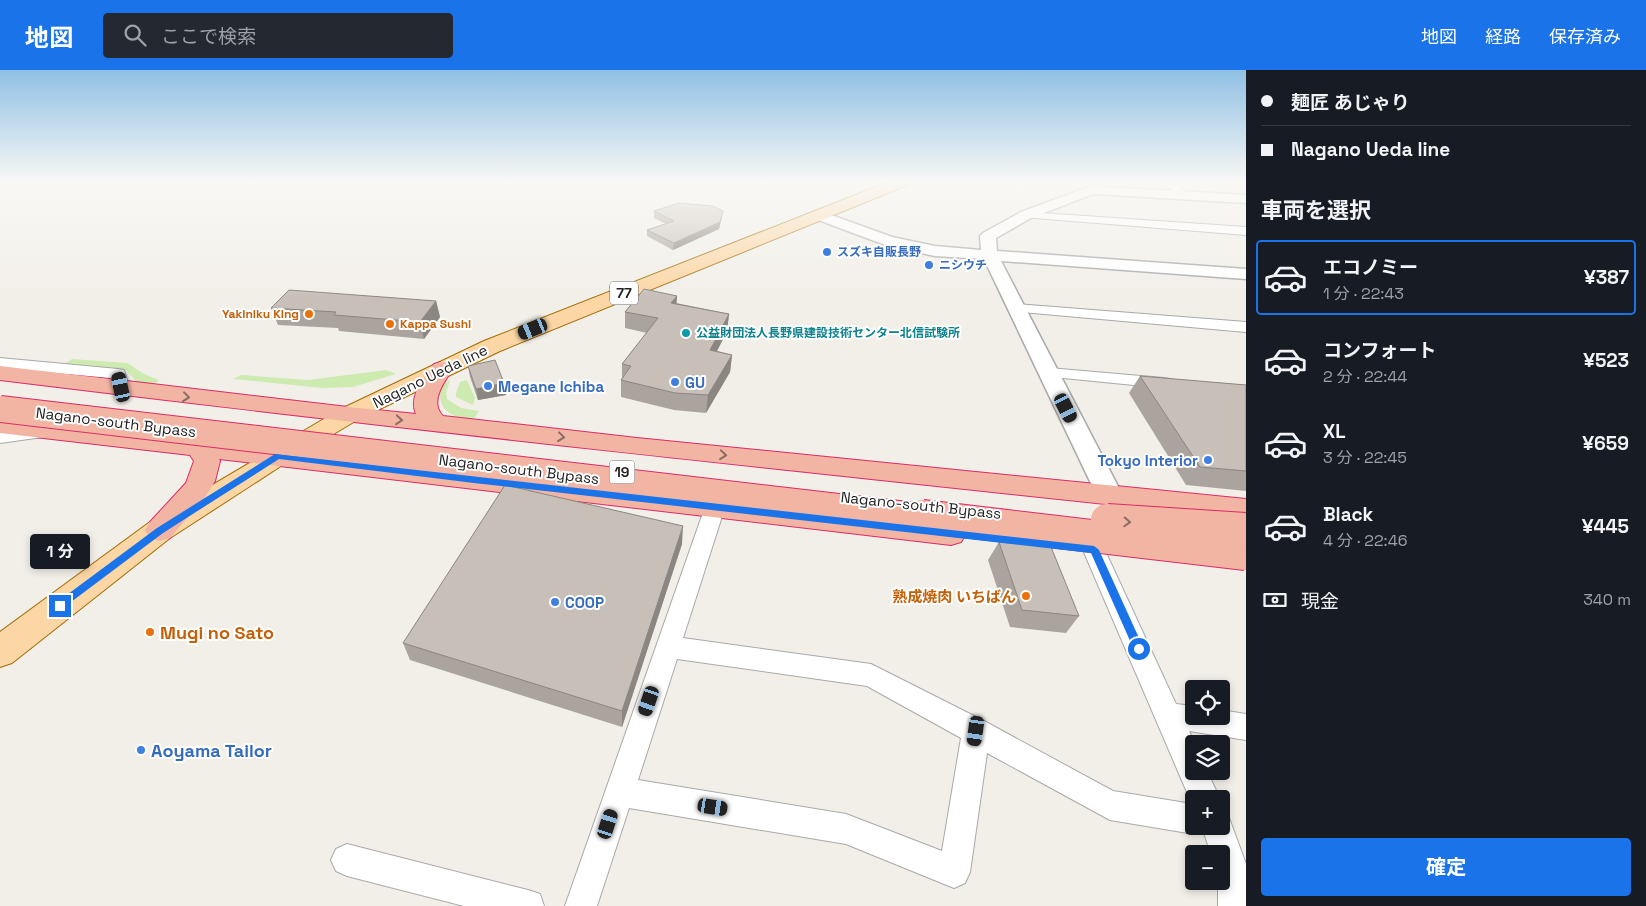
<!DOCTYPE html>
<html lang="ja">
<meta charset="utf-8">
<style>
body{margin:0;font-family:"Space Grotesk","Noto Sans JP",sans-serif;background:#242831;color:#f1f3f6;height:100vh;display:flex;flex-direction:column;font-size:19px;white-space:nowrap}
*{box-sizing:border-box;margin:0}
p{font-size:16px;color:#9ea1a6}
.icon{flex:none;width:28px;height:28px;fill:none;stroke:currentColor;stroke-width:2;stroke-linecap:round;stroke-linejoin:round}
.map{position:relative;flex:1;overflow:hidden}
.drawer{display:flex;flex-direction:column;background:#171b24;width:400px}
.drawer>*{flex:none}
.hud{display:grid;align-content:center;height:110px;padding:0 15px;background:#171b24}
.tools{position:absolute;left:1185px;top:610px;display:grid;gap:10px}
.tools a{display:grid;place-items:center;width:45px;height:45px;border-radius:5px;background:#171b24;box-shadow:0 2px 8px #0003;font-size:25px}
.end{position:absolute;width:22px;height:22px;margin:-11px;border:6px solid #1a73e8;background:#fff;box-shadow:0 0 0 2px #fff}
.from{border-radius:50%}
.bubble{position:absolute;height:35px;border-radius:5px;background:#171b24;box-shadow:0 2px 8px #0003;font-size:16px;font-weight:700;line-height:35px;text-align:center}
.car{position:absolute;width:15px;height:30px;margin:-15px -8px;border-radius:6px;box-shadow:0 0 4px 1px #0007;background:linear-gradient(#222 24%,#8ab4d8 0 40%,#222 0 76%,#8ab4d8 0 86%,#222 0)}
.hud b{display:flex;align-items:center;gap:18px;height:48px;font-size:19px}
.hud b+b{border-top:1px solid #363941}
.hud i{width:12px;height:12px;background:#f1f3f6}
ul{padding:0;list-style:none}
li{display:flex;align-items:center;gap:15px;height:75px;margin:0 10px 8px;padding:0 5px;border:2px solid transparent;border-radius:5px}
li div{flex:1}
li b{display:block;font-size:19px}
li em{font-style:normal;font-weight:700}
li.active{border-color:#1a73e8}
li>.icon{width:45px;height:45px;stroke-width:1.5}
h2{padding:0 15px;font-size:22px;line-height:60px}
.pay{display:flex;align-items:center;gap:12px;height:55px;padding:0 15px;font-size:19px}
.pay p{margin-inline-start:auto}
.primary-button{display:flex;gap:10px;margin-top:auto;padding:10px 15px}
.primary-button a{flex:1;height:58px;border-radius:5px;background:#1a73e8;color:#fff;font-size:20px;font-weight:700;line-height:58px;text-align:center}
header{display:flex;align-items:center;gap:30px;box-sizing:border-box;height:70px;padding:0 25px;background:#1a73e8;color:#fff}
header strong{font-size:24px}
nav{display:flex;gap:28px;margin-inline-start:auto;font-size:18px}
.search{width:350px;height:45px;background:#242831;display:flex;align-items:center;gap:12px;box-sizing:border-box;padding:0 18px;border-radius:5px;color:#9ea1a6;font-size:19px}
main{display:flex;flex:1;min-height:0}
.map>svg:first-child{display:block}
.grass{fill:#cdebb0}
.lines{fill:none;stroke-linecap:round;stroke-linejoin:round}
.minor-casing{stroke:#a9a9a9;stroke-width:2}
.tertiary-casing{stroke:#a9a9a9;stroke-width:3}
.primary-casing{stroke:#a06b00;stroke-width:2}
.trunk-casing{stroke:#dc2a67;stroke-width:2}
.minor{fill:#fff;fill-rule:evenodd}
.tertiary{fill:#fff;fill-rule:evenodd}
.primary{fill:#fcd6a4;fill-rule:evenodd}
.trunk{fill:#f2b4a3;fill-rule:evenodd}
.trunk-bridge-far1-casing{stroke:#dc2a67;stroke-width:28;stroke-linecap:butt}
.trunk-bridge-casing{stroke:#dc2a67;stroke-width:34;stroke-linecap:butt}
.trunk-bridge-far1{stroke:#f2b4a3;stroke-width:26}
.trunk-bridge{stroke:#f2b4a3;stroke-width:32}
.wall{fill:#aba49e}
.shaded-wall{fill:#8b8681}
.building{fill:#c7bfb8;stroke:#8b8681}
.oneway{stroke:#8a6b62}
.route{fill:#1a73e8}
.shop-dot{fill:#3f7fe0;stroke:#fff;stroke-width:2}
.food-dot{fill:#e8710a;stroke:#fff;stroke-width:2}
.culture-dot{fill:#0f9aa8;stroke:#fff;stroke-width:2}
.labels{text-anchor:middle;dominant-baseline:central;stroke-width:4;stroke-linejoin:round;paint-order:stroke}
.far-shop-label{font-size:12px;font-weight:bold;fill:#366cbe;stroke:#fff;text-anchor:start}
.far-food-label{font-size:12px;font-weight:bold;fill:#c56008;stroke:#fff;text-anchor:end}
.far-culture-label{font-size:12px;font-weight:bold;fill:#0d838f;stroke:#fff;text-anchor:start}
.shield{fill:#fff;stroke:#646464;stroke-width:1}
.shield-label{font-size:14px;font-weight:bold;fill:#222}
.street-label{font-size:15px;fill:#222;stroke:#fff}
.shop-label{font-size:15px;font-weight:bold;fill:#366cbe;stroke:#fff;text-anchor:start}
.food-label{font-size:15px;font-weight:bold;fill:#c56008;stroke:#fff;text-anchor:end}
.near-food-label{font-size:18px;font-weight:bold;fill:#c56008;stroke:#fff;text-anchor:start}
.near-shop-label{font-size:18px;font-weight:bold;fill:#366cbe;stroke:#fff;text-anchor:start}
</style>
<header>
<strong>地図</strong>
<div class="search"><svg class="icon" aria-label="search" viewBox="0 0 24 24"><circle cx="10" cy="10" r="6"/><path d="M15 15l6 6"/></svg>ここで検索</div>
<nav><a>地図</a><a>経路</a><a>保存済み</a></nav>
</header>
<main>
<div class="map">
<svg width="1246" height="836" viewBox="0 0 1246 836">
<rect width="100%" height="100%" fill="#f2efe9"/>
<g class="grass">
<polygon points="72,289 127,293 144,304 159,310 151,317 135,310 125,299 62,296"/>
<polygon points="386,300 396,304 353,317 322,318 233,309 241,305 308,310"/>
<path d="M450 310 446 323 447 329 461 338 479 341 473 351C458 348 441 344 440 326 440 318 443 314 450 310Z"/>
<polygon points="467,310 475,328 473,335 456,327 456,323 460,312"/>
</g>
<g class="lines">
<g class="minor-casing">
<g id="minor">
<polygon points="1163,111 1174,111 1188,125 1182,128 1178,127"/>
<polygon points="1026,142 1246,157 1246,165 1022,147 1020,145 1022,143"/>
<polygon points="1016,234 1246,252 1246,262 1011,241 1009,238 1011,235"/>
<polygon points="0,288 118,299 124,300 129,317 127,321 115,321 111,308 0,298"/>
<polygon points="1049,298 1164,308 1170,309 1172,313 1170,317 1164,318 1043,306 1041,303 1043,300"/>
<polygon points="44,356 50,358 53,362 50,366 0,373 0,361"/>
<path d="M715 430 722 432 725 437 683 568 871 594 986 652 1113 721 1192 734 1083 480 1086 474 1094 472 1102 474 1176 634 1194 636V646H1221V640L1246 644V670L1189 661 1195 674 1194 701H1207L1220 729H1194V756H1221V743L1228 745 1246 794V836H1218V811H1221V784H1211L1203 760 1194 764 1110 750 987 683 970 802 965 813 954 818 846 774 629 738 597 836H565L705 437 708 432ZM677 589 867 616 961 668 942 781 846 744 638 710Z"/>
<polygon points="347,774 528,820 540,824 544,836 464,836 347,806 336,801 331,790 336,779"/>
</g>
</g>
<g class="tertiary-casing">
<polygon id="tertiary" points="1091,116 1246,125 1246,133 1093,124 1031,148 996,168 997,181 1246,199 1246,209 1001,191 1122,424 1118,430 1109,433 1100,430 1096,424 984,189 935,186 888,176 813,148 811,145 813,142 823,142 892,167 935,176 981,180 980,166 983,163 1021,142"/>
</g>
<g class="primary-casing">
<polygon id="primary" points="891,111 912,111 910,114 500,281 357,350 287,392 170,468 12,593 0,597 0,562 150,452 339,340 484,271"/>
</g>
<g class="trunk-casing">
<g id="trunk">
<path d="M442 292 450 294 453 299C444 312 429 332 443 346L637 368 1246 429V449C830 405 415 361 0 310V296L348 337 416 344C408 326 424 308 434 294Z"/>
<polygon points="0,347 951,453 961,456 966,464 961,472 951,475 219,389 220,391 215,411 205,427 170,468 160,471 150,468 145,460 150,452 186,413 194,391 190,385 0,363"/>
</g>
</g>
<use href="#minor" class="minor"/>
<use href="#tertiary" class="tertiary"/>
<use href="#primary" class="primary"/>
<use href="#trunk" class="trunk"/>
<g class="trunk-bridge-far1-casing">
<polyline id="trunk-bridge-far1" points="0,339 933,448"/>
</g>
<g class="trunk-bridge-casing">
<g id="trunk-bridge">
<polyline points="922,446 1246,484"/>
<polyline points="1107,450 1246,459"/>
</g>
</g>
<use href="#trunk-bridge-far1" class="trunk-bridge-far1"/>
<use href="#trunk-bridge" class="trunk-bridge"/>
</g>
<g class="wall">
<polygon points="654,141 722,147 719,159 673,180 647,166 647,160 666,154 654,148"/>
<polygon points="677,226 676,233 729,244 727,261 717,281 732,285 730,302 706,343 674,340 621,327 621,310 622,308 622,294 647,263 625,258 625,242"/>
<polygon points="436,231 440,247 424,269 339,261 338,258 278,255 271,238"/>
<polygon points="468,296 506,325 478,330 470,307"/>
<polygon points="1140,306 1246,315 1246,421 1186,415 1129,323"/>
<polygon points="999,472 1079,546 1066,563 1010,557 988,490"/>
<polygon points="682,474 622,657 410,590 403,573"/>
</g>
<g class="shaded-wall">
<polygon points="723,141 719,159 673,180 674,173"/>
<polygon points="677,226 676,242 671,233"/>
<polygon points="436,231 440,247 424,269 420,252"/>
<polygon points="729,244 727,261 709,297 710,280"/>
<polygon points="732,285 730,302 706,343 708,325"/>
<polygon points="504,313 506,325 478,330 476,319"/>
<polygon points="683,456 682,474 622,657 622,641"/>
</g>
<g class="building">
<polygon points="679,133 712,136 723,141 720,152 674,173 647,160 674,151 654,141"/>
<polygon points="644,219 677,226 671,233 729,244 710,280 732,285 708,325 675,323 621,310 631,296 622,294 658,248 625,242"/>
<polygon points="289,220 436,231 420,252 334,245 336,242 271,238"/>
<polygon points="495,290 504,313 476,319 468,296"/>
<polygon points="1140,306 1246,315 1246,401 1200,397"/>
<polygon points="505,415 683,456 622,641 403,573"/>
<polygon points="999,472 1051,477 1079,546 1022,540"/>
</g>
<defs><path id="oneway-chevron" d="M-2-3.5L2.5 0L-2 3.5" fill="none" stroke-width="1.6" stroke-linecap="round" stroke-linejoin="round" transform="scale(1.25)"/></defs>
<g class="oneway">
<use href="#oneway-chevron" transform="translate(186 327) rotate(7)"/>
<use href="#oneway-chevron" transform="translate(399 350) rotate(5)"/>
<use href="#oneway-chevron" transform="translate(561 367) rotate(7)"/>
<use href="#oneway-chevron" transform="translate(723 385) rotate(6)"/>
<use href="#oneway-chevron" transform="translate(1127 452) rotate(3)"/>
</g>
<linearGradient id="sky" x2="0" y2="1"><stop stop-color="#8fc0e4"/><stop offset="0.49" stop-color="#f9f8f5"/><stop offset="1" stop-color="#f9f8f5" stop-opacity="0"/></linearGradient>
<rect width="1246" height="228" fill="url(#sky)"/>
<polygon class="route" points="275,384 1094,476 1099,480 1144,579 1139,583 1135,582 1091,483 474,413 279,389 163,463 63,538 56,538 56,533 157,458"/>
<g class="shop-dot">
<circle cx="827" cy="182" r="5"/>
<circle cx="929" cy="195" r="5"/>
<circle cx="675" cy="312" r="5"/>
<circle cx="488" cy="316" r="5"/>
<circle cx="1208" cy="390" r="5"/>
<circle cx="555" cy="532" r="5"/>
<circle cx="141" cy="680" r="5"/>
</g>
<g class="food-dot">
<circle cx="309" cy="244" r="5"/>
<circle cx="390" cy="254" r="5"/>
<circle cx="1026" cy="526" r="5"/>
<circle cx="150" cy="562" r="5"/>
</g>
<circle class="culture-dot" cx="686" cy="263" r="5"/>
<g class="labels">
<g class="far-shop-label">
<text x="837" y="182">スズキ自販長野</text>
<text x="939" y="195">ニシウチ</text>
</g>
<g class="far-food-label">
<text x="299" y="244">Yakiniku King</text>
<text x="400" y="254" text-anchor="start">Kappa Sushi</text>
</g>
<g class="far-culture-label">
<text x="696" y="263">公益財団法人長野県建設技術センター北信試験所</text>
</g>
<g class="shield">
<rect x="610" y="211.5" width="28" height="23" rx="4"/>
<rect x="609.5" y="390.5" width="25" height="23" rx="4"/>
</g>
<g class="shield-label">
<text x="624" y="223">77</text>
<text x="622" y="402">19</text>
</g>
<g class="street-label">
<text transform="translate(430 306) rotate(-26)">Nagano Ueda line</text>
<text transform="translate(116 352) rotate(7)">Nagano-south Bypass</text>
<text transform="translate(519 399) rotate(7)">Nagano-south Bypass</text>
<text transform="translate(921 435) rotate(6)">Nagano-south Bypass</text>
</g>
<g class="shop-label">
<text x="685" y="312">GU</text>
<text x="498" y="316">Megane Ichiba</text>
<text x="1198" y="390" text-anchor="end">Tokyo Interior</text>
<text x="565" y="532">COOP</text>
</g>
<g class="food-label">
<text x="1016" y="526">熟成焼肉 いちばん</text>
</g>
<g class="near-food-label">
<text x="160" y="562">Mugi no Sato</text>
</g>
<g class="near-shop-label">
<text x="151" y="680">Aoyama Tailor</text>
</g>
</g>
</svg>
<div class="tools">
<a><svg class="icon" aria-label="locate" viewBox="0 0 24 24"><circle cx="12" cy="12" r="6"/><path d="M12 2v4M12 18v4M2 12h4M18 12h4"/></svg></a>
<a><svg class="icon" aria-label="layers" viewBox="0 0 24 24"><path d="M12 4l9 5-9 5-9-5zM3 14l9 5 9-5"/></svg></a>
<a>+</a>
<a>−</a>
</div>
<i class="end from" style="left:1139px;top:579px"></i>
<i class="end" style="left:60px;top:536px"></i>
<div class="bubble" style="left:30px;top:464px;width:60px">1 分</div>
<i class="car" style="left:533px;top:259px;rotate:248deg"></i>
<i class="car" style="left:121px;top:317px;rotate:348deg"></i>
<i class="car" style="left:1066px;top:338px;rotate:153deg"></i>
<i class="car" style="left:649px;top:631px;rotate:199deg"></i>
<i class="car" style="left:976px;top:661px;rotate:188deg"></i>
<i class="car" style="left:713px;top:737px;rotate:99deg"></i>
<i class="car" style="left:608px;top:754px;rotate:18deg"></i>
</div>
<section class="drawer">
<div class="hud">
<b><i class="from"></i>麺匠 あじゃり</b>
<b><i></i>Nagano Ueda line</b>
</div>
<h2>車両を選択</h2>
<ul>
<li class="active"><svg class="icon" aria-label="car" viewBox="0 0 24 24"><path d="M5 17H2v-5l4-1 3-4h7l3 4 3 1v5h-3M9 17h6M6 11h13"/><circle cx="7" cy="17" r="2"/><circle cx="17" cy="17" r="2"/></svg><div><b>エコノミー</b><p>1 分 · 22:43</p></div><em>¥387</em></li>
<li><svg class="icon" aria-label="car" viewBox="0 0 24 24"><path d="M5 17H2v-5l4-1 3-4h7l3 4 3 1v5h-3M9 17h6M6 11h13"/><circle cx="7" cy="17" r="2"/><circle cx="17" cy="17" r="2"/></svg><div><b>コンフォート</b><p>2 分 · 22:44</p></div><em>¥523</em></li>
<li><svg class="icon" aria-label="car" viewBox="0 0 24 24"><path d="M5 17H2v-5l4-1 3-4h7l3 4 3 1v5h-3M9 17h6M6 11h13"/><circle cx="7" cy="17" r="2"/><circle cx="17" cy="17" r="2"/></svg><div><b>XL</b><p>3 分 · 22:45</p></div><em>¥659</em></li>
<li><svg class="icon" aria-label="car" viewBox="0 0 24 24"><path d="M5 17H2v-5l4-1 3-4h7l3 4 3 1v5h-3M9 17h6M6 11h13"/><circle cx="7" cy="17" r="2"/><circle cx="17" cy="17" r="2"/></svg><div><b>Black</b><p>4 分 · 22:46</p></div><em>¥445</em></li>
</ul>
<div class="pay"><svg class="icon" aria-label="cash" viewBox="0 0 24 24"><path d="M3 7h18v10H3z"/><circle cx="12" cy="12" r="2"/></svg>現金<p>340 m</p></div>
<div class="primary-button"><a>確定</a></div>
</section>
</main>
